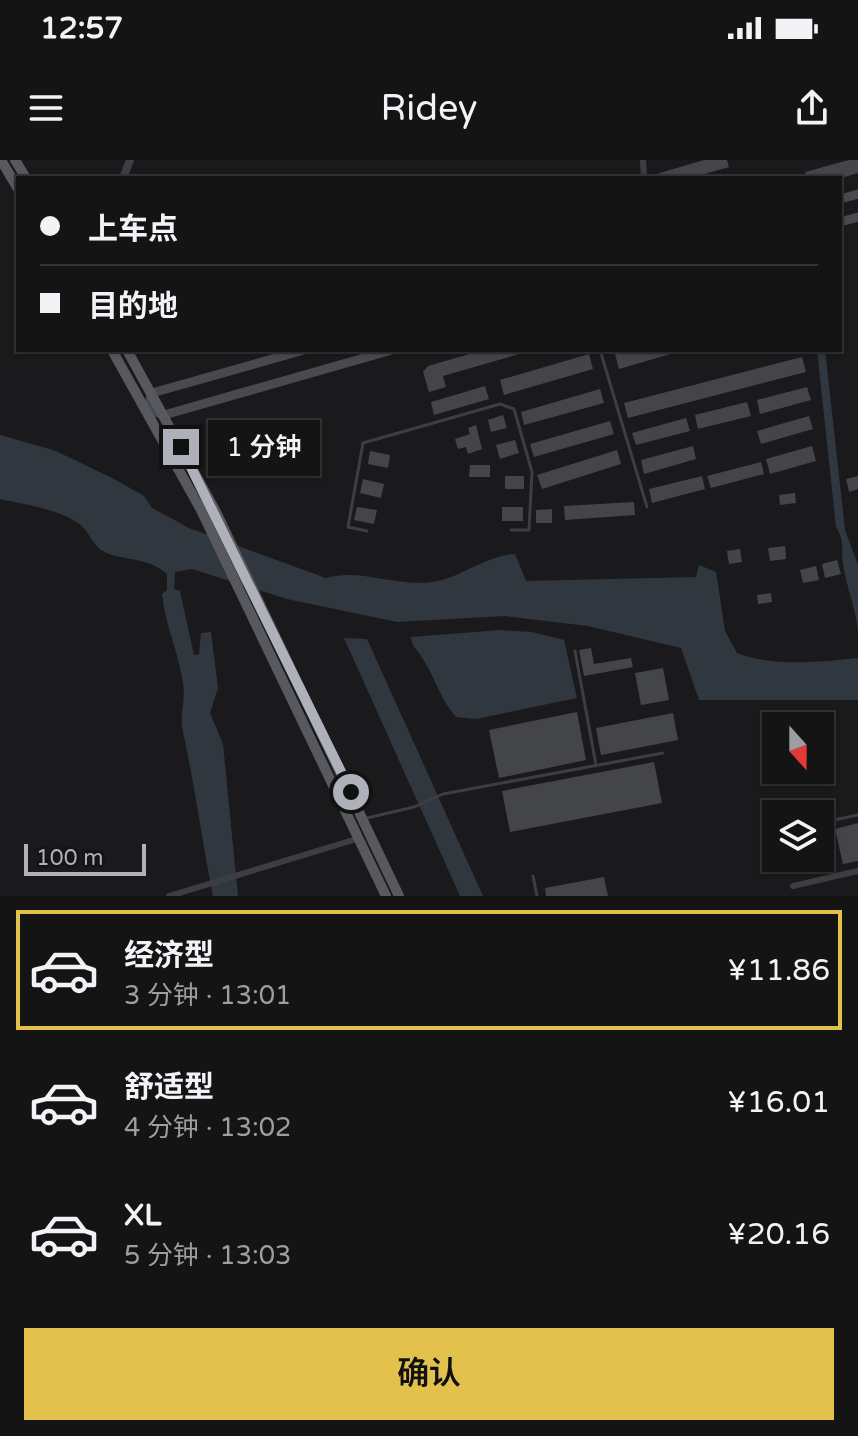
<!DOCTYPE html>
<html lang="zh">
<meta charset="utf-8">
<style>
body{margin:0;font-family:"Varela Round","Noto Sans SC",sans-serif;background:#212122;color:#f1f3f6;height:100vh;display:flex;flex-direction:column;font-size:30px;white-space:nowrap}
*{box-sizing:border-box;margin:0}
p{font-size:26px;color:#9d9ea0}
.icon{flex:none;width:44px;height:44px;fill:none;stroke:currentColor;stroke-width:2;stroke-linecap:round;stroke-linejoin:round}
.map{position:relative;height:736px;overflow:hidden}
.panel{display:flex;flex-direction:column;background:#141415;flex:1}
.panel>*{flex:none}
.hud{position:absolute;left:16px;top:16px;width:826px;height:176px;border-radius:0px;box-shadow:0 2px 6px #0004,0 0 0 2px #333334;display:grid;align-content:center;height:176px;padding:0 24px;background:#141415}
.needle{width:52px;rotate:159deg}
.fabs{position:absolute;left:762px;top:552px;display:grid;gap:16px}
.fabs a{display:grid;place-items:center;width:72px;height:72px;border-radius:0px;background:#141415;box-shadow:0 2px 6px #0004,0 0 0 2px #333334;font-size:40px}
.scale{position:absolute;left:24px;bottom:20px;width:122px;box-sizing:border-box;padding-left:8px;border:4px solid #aeb0ba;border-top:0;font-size:22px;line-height:28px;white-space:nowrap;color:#aeb0ba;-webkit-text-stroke:6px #151517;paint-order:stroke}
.end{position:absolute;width:36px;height:36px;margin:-18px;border:10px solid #aeb0ba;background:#111;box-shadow:0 0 0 4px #111}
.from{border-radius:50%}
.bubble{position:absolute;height:56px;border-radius:0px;background:#141415;box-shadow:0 2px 6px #0004,0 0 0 2px #333334;font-size:26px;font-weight:600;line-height:56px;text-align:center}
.hud b{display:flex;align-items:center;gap:28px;height:76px;font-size:30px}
.hud b+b{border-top:2px solid #333334}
.hud i{width:20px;height:20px;background:#f1f3f6}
ul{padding:14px 0 0;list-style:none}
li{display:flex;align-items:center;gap:24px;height:120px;margin:0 16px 12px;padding:0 8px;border:4px solid transparent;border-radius:0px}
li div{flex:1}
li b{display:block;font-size:30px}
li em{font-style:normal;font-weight:600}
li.current{border-color:#e2c24c}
li>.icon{width:72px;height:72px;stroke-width:1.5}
.button{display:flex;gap:16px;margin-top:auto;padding:16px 24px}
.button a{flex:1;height:92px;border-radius:0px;background:#e2c24c;color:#111;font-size:32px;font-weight:600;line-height:92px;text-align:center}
.status{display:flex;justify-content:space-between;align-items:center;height:56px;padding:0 40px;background:#141415;direction:ltr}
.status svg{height:22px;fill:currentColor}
header{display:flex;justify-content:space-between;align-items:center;height:104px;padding:0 24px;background:#141415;font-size:36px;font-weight:600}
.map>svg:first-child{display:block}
.water{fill:#31373f}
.building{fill:#444549}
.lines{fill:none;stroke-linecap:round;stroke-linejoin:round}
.service{stroke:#3d3d43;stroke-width:3}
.minor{stroke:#3d3d43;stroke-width:6}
.tertiary{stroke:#3d3d43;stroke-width:8}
.secondary{stroke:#494a50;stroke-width:9}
.primary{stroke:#58585f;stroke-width:10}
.route{stroke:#aeb0ba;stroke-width:10}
</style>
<div class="status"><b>12:57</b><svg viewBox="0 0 49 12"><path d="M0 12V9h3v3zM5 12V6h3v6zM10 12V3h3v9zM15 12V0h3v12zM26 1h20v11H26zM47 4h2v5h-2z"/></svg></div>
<header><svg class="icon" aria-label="menu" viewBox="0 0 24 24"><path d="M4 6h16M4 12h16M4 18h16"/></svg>Ridey<svg class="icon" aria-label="share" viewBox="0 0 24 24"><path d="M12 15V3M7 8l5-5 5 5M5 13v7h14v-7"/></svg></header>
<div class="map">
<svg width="858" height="736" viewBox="0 0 858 736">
<rect width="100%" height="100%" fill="#1a1a1c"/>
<g class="water">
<path d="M817 190H825L845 370 858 405V472C856 448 846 427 843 403 841 388 845 381 836 367Z"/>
<path d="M0 275 56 291 116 320 144 336 152 348 189 368 326 418C361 408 395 427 432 422 461 418 486 395 515 394L526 421 696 417 699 405 716 412 725 471 737 493C773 507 820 502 858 498V540H699L681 488 588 466 504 456 397 462 287 439 192 409 175 412 174 429 180 431 194 495 199 494 201 473 211 472 218 528 210 553 223 584 238 736H213C202 682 195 626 183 572 179 555 186 540 183 524 179 493 165 465 162 434L167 430V414C149 398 130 401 109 394 92 388 91 372 78 363 56 348 25 345 0 339Z"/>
<path d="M500 470 532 472 564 480 577 538 476 559 456 557C440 539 436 519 423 499 418 490 412 488 411 477Z"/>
<polygon points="344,478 367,479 483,736 460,736"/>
</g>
<g class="building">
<polygon points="704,0 727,0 729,7 691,18 654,18 653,15"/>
<polygon points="849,0 858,0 858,13 841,18 806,18 805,12"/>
<polygon points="483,190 530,191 443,216 446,227 429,232 423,212 428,206"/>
<polygon points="630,190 681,190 681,191 619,209 615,194"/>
<polygon points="589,194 593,209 504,235 500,220"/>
<polygon points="802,197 806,212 628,258 624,243"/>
<polygon points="485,226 489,239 434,255 431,242"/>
<polygon points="807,227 811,240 760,254 757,240"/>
<polygon points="600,229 604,243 524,265 521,252"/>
<polygon points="747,242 751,256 698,269 695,255"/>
<polygon points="503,255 507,268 491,272 488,260"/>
<polygon points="809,256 813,269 761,284 757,271"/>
<polygon points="686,258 690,271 636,285 632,273"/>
<polygon points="610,261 614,274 534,297 530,284"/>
<polygon points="476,265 482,289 468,294 466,287 458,289 455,279 470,274 468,268"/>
<polygon points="515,280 519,293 500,299 496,285"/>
<polygon points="693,286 696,299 644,314 641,300"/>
<polygon points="812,286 816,301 770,314 766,299"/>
<polygon points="617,290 621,304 542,329 537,315"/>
<polygon points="370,291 390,295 388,308 368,304"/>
<polygon points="761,302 764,314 711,328 707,316"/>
<polygon points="470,305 490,305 490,317 469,317"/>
<rect x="505" y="316" width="19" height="13"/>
<polygon points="702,316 705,329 652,343 649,329"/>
<polygon points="858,316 858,329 849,332 846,319"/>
<polygon points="363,319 384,324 381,338 360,333"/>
<polygon points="795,333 796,343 780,345 779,335"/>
<polygon points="634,342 635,355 565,360 564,346"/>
<polygon points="357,347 377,350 374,364 354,360"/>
<rect x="502" y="347" width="21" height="14"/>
<polygon points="552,349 552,363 536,363 536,350"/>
<polygon points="785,386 786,399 770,401 768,388"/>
<polygon points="740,389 742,402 729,404 727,391"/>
<polygon points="837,400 841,414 825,418 822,404"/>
<polygon points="816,406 819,420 803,423 800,410"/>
<polygon points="771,433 772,442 758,444 757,435"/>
<polygon points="591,488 594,504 631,498 633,507 584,516 579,490"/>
<polygon points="663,508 669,540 641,545 635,513"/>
<polygon points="577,552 586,600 499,618 489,570"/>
<polygon points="673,553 678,580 601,595 596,568"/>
<polygon points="654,602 662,643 510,672 502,631"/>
<polygon points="858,663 858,701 843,704 835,669"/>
<polygon points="604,717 608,736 546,736 545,728"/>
</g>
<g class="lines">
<g class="service">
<polyline points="600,190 647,347"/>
<polyline points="367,371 348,367 363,283 500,244 514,249 532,312 529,370 511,370"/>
<polyline points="575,491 596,605"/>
<polyline points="367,658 414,647 443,634 663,593"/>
<polyline points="834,660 858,655"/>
<polyline points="533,716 537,736"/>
</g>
<g class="minor">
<polyline points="643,0 644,18"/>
<polyline points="793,726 858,711"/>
<polyline points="169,736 360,678"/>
</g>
<polyline class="tertiary" points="123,18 130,0"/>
<g class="secondary">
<polyline points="840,39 858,34"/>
<polyline points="840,62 858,57"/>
<polyline points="304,190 152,233 147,249 164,255 392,190"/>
</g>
<g class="primary">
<polyline points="1,0 18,29"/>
<polyline points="15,0 26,18"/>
<polyline points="112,190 201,350 386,736"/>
<polyline points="127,190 216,352 399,736"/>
</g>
</g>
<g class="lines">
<polyline class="route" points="181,287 351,632"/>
</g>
</svg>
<div class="fabs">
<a><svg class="needle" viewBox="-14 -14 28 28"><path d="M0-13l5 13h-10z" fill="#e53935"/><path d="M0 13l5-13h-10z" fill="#9d9ea0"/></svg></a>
<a><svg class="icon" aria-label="layers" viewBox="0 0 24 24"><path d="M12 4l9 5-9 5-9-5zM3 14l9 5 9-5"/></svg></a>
</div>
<div class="scale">100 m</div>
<i class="end from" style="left:351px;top:632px"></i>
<i class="end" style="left:181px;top:287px"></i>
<div class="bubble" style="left:208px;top:260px;width:112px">1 分钟</div>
<div class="hud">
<b><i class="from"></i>上车点</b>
<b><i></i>目的地</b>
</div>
</div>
<section class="panel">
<ul>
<li class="current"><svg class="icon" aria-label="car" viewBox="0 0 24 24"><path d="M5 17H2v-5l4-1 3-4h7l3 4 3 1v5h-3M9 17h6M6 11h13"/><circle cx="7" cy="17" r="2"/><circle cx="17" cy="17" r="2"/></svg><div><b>经济型</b><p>3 分钟 · 13:01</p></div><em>¥11.86</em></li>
<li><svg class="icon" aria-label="car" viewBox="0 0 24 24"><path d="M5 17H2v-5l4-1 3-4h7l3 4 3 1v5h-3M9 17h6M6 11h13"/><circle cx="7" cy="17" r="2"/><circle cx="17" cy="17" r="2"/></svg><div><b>舒适型</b><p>4 分钟 · 13:02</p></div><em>¥16.01</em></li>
<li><svg class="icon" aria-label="car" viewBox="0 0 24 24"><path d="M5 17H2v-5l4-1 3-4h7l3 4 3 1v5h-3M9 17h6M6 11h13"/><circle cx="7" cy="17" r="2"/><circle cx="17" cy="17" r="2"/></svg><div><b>XL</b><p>5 分钟 · 13:03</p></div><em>¥20.16</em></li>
</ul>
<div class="button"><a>确认</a></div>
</section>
